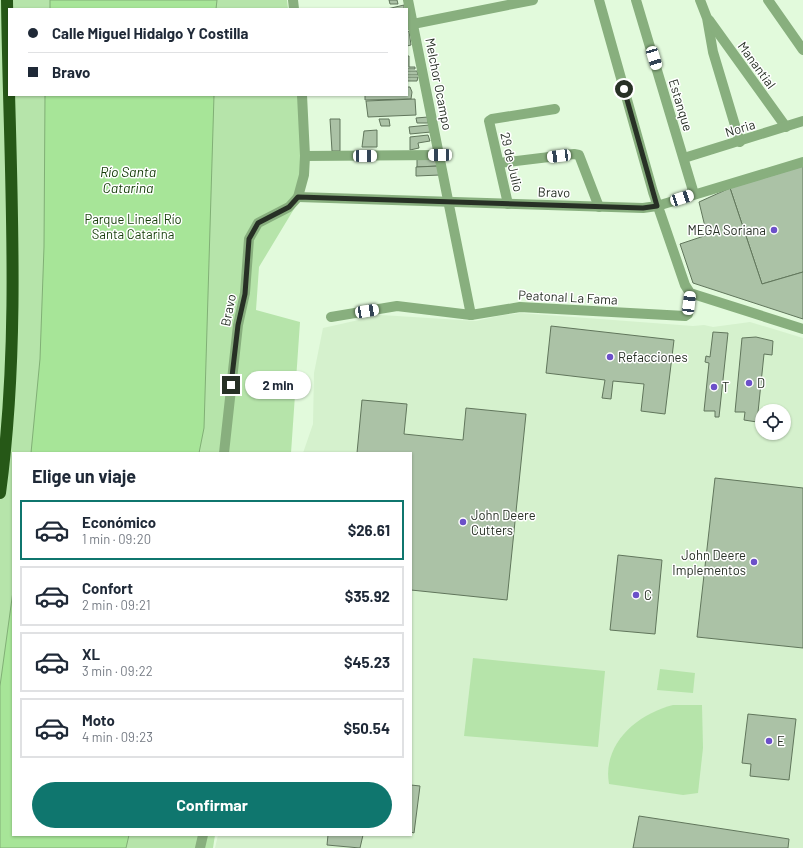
<!DOCTYPE html>
<html lang="es">
<meta charset="utf-8">
<style>
body{margin:0;font-family:Barlow,sans-serif;background:#f6f6f7;color:#1f2937;height:100vh;display:flex;flex-direction:column;font-size:15px;white-space:nowrap}
*{box-sizing:border-box;margin:0}
p{font-size:13px;color:#747a83}
.icon{flex:none;width:22px;height:22px;fill:none;stroke:currentColor;stroke-width:2;stroke-linecap:round;stroke-linejoin:round}
.map{position:relative;flex:1;overflow:hidden}
.sheet{position:absolute;left:12px;top:452px;width:400px;height:384px;display:flex;flex-direction:column;background:#fff;border-radius:0px;box-shadow:0 1px 3px #0004}
.sheet>*{flex:none}
.top-card{position:absolute;left:8px;top:8px;width:400px;height:88px;border-radius:0px;box-shadow:0 1px 3px #0004;display:grid;align-content:center;height:88px;padding:0 20px;background:#fff}
.controls{position:absolute;left:755px;top:404px;display:grid;gap:8px}
.controls a{display:grid;place-items:center;width:36px;height:36px;border-radius:50%;background:#fff;box-shadow:0 1px 3px #0004;font-size:20px}
.end{position:absolute;width:18px;height:18px;margin:-9px;border:5px solid #273025;background:#fff;box-shadow:0 0 0 2px #fff}
.from{border-radius:50%}
.bubble{position:absolute;height:28px;border-radius:14px;background:#fff;box-shadow:0 1px 3px #0004;font-size:13px;font-weight:700;line-height:28px;text-align:center}
.car{position:absolute;width:12px;height:24px;margin:-12px -6px;border-radius:5px;box-shadow:0 0 3px 1px #0007;background:linear-gradient(#fff 24%,#345 0 40%,#fff 0 76%,#345 0 86%,#fff 0)}
.top-card b{display:flex;align-items:center;gap:14px;height:38px;font-size:15px}
.top-card b+b{border-top:1px solid #e0e1e3}
.top-card i{width:10px;height:10px;background:#1f2937}
ul{padding:0;list-style:none}
li{display:flex;align-items:center;gap:12px;height:60px;margin:0 8px 6px;padding:0 12px;border:2px solid #e0e1e3;border-radius:0px}
li div{flex:1}
li b{display:block;font-size:15px}
li em{font-style:normal;font-weight:700}
li.on{border-color:#0f766e}
li>.icon{width:36px;height:36px;stroke-width:1.5}
h2{padding:0 20px;font-size:18px;line-height:48px}
.button{display:flex;gap:8px;margin-top:auto;padding:8px 20px}
.button a{flex:1;height:46px;border-radius:24px;background:#0f766e;color:#fff;font-size:16px;font-weight:700;line-height:46px;text-align:center}
.map>svg:first-child{display:block}
.built{fill:#d5f1cd;fill-rule:evenodd}
.green{fill:#b6e4aa}
.water{fill:#a7e598;stroke:#81af76}
.building{fill:#abc2a6;stroke:#61765c}
.lines{fill:none;stroke-linecap:round;stroke-linejoin:round}
.minor{stroke:#88af7e;stroke-width:10}
.highway{stroke:#265817;stroke-width:12}
.route{stroke:#273025;stroke-width:5}
.poi-dot{fill:#6c50c9;stroke:#fff;stroke-width:1.5}
.labels{text-anchor:middle;dominant-baseline:central;stroke-width:3;stroke-linejoin:round;paint-order:stroke}
.street-label{font-size:13px;fill:#273025;stroke:#fff}
.park-label{font-size:13px;fill:#173f0a;stroke:#fff}
.poi-label{font-size:13px;fill:#273025;stroke:#fff;text-anchor:start}
.water-label{font-size:14px;font-style:italic;fill:#133b06;stroke:#fff}
</style>
<div class="map">
<svg width="803" height="848" viewBox="0 0 803 848">
<rect width="100%" height="100%" fill="#e2fadc"/>
<path class="built" d="M520 313 693 326 704 325 713 327 750 322 803 338V848H215L218 835H411V453H303L313 424 314 373 323 328 381 315 476 321 498 316ZM762 411H784V433H762Z"/>
<g class="green">
<polygon points="0,0 287,0 288,9 9,9 9,95 298,95 302,131 300,199 259,267 256,310 300,322 291,453 13,453 13,835 215,835 213,848 0,848"/>
<polygon points="473,658 605,671 598,747 464,736"/>
<polygon points="660,669 695,673 693,693 657,690"/>
<path d="M673 705H702L703 748 698 793 683 795 609 784C602 744 637 714 673 705Z"/>
</g>
<g class="water">
<polygon points="50,0 217,0 216,9 50,9"/>
<polygon points="45,95 214,95 204,428 199,453 31,453 40,359 44,247"/>
<polygon points="13,591 13,835 129,835 126,848 0,848 0,686"/>
</g>
<g class="building">
<polygon points="389,0 397,0 398,4 390,4"/>
<polygon points="404,5 404,9 387,9"/>
<polygon points="409,31 411,45 407,46 407,32"/>
<polygon points="407,56 409,56 409,67 415,67 415,69 407,69"/>
<polygon points="407,71 417,71 418,75 407,75"/>
<polygon points="407,77 418,77 417,81 407,81"/>
<polygon points="407,87 410,87 412,92 411,99 365,100 365,95 407,95"/>
<polygon points="415,99 416,115 368,117 366,101"/>
<polygon points="428,117 428,123 417,123 416,118"/>
<polygon points="330,119 340,119 340,151 332,151"/>
<polygon points="379,119 389,119 390,126 381,126"/>
<polygon points="429,125 431,132 410,134 409,127"/>
<polygon points="377,130 377,147 362,147 364,131"/>
<polygon points="428,135 430,141 418,143 419,148 410,150 410,137"/>
<polygon points="436,157 438,166 417,167 417,158"/>
<polygon points="439,166 440,175 416,176 416,167"/>
<polygon points="803,166 803,272 762,284 730,188"/>
<polygon points="730,188 762,284 803,272 803,319 693,283 680,244 707,235 699,202"/>
<polygon points="551,326 674,340 665,414 641,411 644,384 613,381 611,399 602,398 605,380 546,373"/>
<polygon points="713,332 728,333 719,417 715,417 715,411 704,411 709,363 705,362 706,356 710,357"/>
<polygon points="756,337 773,341 772,355 764,354 757,422 744,420 745,412 735,412 742,338"/>
<polygon points="362,400 407,404 404,434 463,440 466,408 526,414 507,600 411,590 411,453 357,453"/>
<polygon points="715,478 803,488 803,648 697,637"/>
<polygon points="618,555 662,560 655,634 610,630"/>
<polygon points="748,714 796,719 789,780 750,776 751,764 742,763"/>
<polygon points="411,785 420,786 414,833 411,832"/>
<polygon points="639,816 789,839 788,848 633,848"/>
<polygon points="328,835 363,835 360,848 327,845"/>
</g>
<g class="lines">
<g class="minor">
<polyline points="293,0 294,9"/>
<polyline points="408,0 471,315"/>
<polyline points="599,0 653,192 685,285 690,293 803,329"/>
<polyline points="636,0 694,194"/>
<polyline points="700,0 707,18 713,52 740,142"/>
<polyline points="768,0 803,50"/>
<polyline points="709,20 786,127"/>
<polyline points="408,25 533,0"/>
<polyline points="305,156 439,155"/>
<polyline points="684,158 803,121"/>
<polyline points="499,163 574,154 579,155 599,207"/>
<polyline points="298,197 643,208 657,206 803,162"/>
<polyline points="508,204 489,121 492,119 555,109"/>
<polyline points="331,317 397,306 471,315 520,307 685,316 688,314 690,293"/>
<polyline points="224,453 238,325 245,293 249,239 258,223 289,207 298,197 304,175 305,156 302,95"/>
<polyline points="200,848 203,835"/>
</g>
<path class="highway" d="M0 493C22 330 9 164 7 0"/>
</g>
<g class="lines">
<polyline class="route" points="231,385 238,325 245,294 249,239 258,223 289,207 298,197 643,208 657,206 624,89"/>
</g>
<g class="poi-dot">
<circle cx="774" cy="230" r="4"/>
<circle cx="610" cy="357" r="4"/>
<circle cx="749" cy="383" r="4"/>
<circle cx="714" cy="387" r="4"/>
<circle cx="463" cy="522" r="4"/>
<circle cx="754" cy="562" r="4"/>
<circle cx="636" cy="595" r="4"/>
<circle cx="769" cy="741" r="4"/>
</g>
<g class="labels">
<g class="street-label">
<text transform="translate(757 65) rotate(54)">Manantial</text>
<text transform="translate(439 84) rotate(79)">Melchor Ocampo</text>
<text transform="translate(681 105) rotate(73)">Estanque</text>
<text transform="translate(740 128) rotate(-17)">Noria</text>
<text transform="translate(512 162) rotate(77)">29 de Julio</text>
<text transform="translate(554 192) rotate(2)">Bravo</text>
<text transform="translate(568 297) rotate(3)">Peatonal La Fama</text>
<text transform="translate(228 310) rotate(-79)">Bravo</text>
</g>
<g class="park-label">
<text x="133" y="219">Parque Lineal Río<tspan x="133" dy="15">Santa Catarina</tspan></text>
</g>
<g class="poi-label">
<text x="766" y="230" text-anchor="end">MEGA Soriana</text>
<text x="618" y="357">Refacciones</text>
<text x="757" y="383">D</text>
<text x="722" y="387">T</text>
<text x="471" y="515">John Deere<tspan x="471" dy="15">Cutters</tspan></text>
<text x="746" y="555" text-anchor="end">John Deere<tspan x="746" dy="15">Implementos</tspan></text>
<text x="644" y="595">C</text>
<text x="777" y="741">E</text>
</g>
<g class="water-label">
<text x="128" y="171">Río Santa<tspan x="128" dy="16">Catarina</tspan></text>
</g>
</g>
</svg>
<div class="controls">
<a><svg class="icon" aria-label="locate" viewBox="0 0 24 24"><circle cx="12" cy="12" r="6"/><path d="M12 2v4M12 18v4M2 12h4M18 12h4"/></svg></a>
</div>
<i class="end from" style="left:624px;top:89px"></i>
<i class="end" style="left:231px;top:385px"></i>
<div class="bubble" style="left:245px;top:371px;width:66px">2 min</div>
<i class="car" style="left:654px;top:58px;rotate:163deg"></i>
<i class="car" style="left:440px;top:155px;rotate:270deg"></i>
<i class="car" style="left:365px;top:156px;rotate:90deg"></i>
<i class="car" style="left:559px;top:156px;rotate:263deg"></i>
<i class="car" style="left:682px;top:198px;rotate:72deg"></i>
<i class="car" style="left:689px;top:303px;rotate:7deg"></i>
<i class="car" style="left:367px;top:311px;rotate:81deg"></i>
<div class="top-card">
<b><i class="from"></i>Calle Miguel Hidalgo Y Costilla</b>
<b><i></i>Bravo</b>
</div>
<section class="sheet">
<h2>Elige un viaje</h2>
<ul>
<li class="on"><svg class="icon" aria-label="car" viewBox="0 0 24 24"><path d="M5 17H2v-5l4-1 3-4h7l3 4 3 1v5h-3M9 17h6M6 11h13"/><circle cx="7" cy="17" r="2"/><circle cx="17" cy="17" r="2"/></svg><div><b>Económico</b><p>1 min · 09:20</p></div><em>$26.61</em></li>
<li><svg class="icon" aria-label="car" viewBox="0 0 24 24"><path d="M5 17H2v-5l4-1 3-4h7l3 4 3 1v5h-3M9 17h6M6 11h13"/><circle cx="7" cy="17" r="2"/><circle cx="17" cy="17" r="2"/></svg><div><b>Confort</b><p>2 min · 09:21</p></div><em>$35.92</em></li>
<li><svg class="icon" aria-label="car" viewBox="0 0 24 24"><path d="M5 17H2v-5l4-1 3-4h7l3 4 3 1v5h-3M9 17h6M6 11h13"/><circle cx="7" cy="17" r="2"/><circle cx="17" cy="17" r="2"/></svg><div><b>XL</b><p>3 min · 09:22</p></div><em>$45.23</em></li>
<li><svg class="icon" aria-label="car" viewBox="0 0 24 24"><path d="M5 17H2v-5l4-1 3-4h7l3 4 3 1v5h-3M9 17h6M6 11h13"/><circle cx="7" cy="17" r="2"/><circle cx="17" cy="17" r="2"/></svg><div><b>Moto</b><p>4 min · 09:23</p></div><em>$50.54</em></li>
</ul>
<div class="button"><a>Confirmar</a></div>
</section>
</div>
